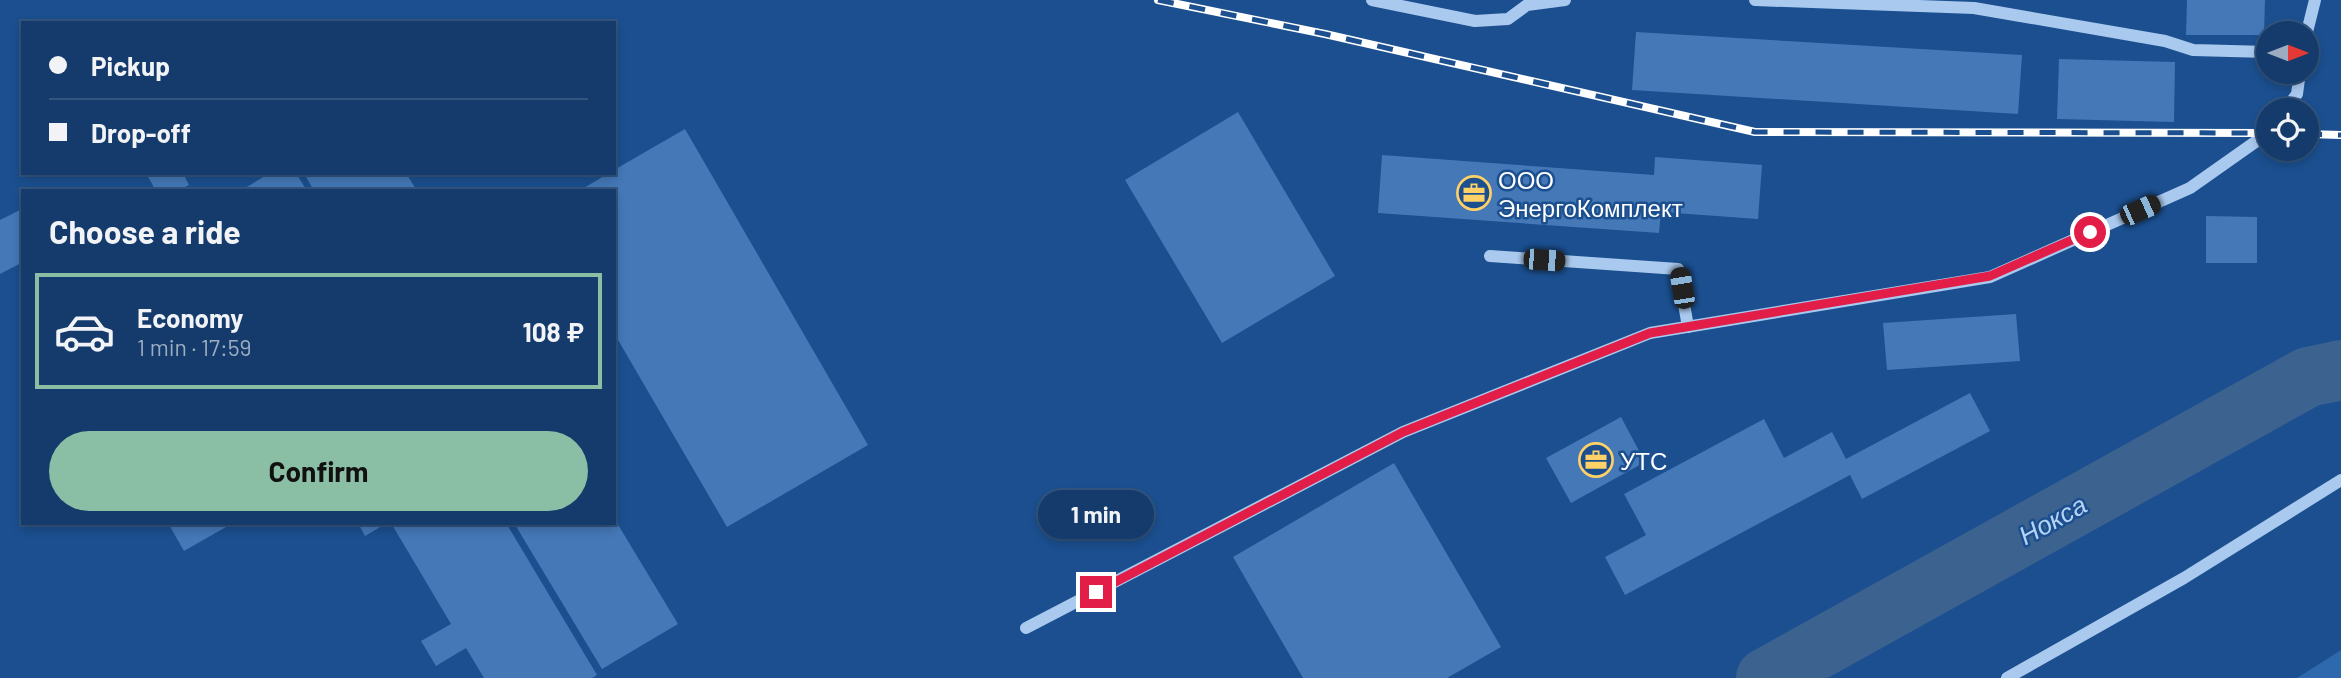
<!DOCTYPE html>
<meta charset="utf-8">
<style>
body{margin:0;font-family:Barlow,sans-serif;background:#1d4271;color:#f1f3f6;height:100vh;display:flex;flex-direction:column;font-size:26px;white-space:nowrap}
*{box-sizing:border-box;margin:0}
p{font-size:23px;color:#9dadc1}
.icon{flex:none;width:38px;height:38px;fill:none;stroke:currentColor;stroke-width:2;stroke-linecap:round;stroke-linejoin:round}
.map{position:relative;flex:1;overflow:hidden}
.sheet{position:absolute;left:21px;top:189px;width:595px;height:336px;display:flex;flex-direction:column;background:#143b6b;border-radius:0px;box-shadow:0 4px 10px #0003,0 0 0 2px #33557e}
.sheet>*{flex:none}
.hud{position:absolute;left:21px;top:21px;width:595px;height:154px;border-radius:0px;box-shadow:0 4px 10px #0003,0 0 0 2px #33557e;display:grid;align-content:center;height:154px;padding:0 28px;background:#143b6b}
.needle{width:46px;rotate:90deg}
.fabs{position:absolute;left:2256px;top:21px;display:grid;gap:14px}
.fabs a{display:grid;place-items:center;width:63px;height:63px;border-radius:50%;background:#143b6b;box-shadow:0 4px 10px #0003,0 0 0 2px #33557e;font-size:35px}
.end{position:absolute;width:32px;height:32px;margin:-16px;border:9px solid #e11d48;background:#fff;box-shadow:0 0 0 4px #fff}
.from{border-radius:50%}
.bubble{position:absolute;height:49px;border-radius:24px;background:#143b6b;box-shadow:0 4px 10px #0003,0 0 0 2px #33557e;font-size:23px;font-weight:700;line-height:49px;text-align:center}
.car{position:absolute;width:21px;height:42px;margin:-21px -10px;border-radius:9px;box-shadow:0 0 5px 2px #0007;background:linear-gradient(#222 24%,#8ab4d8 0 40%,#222 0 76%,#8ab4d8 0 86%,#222 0)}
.hud b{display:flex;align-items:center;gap:24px;height:66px;font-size:26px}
.hud b+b{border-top:2px solid #33557e}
.hud i{width:18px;height:18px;background:#f1f3f6}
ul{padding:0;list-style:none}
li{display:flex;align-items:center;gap:21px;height:116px;margin:0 14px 10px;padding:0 14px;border:4px solid #33557e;border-radius:0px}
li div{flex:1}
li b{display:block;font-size:26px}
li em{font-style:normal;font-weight:700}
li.on{border-color:#8abfa5}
li>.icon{width:63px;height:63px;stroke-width:1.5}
h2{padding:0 28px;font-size:32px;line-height:84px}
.primary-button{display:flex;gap:14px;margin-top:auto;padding:14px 28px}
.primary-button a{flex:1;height:80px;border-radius:42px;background:#8abfa5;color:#111;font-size:28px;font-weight:700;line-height:80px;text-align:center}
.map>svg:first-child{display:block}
.green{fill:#2e69ad}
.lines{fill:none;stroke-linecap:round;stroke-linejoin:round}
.river{stroke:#3c6290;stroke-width:60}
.building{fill:#4478b7}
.minor{stroke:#a9c9ee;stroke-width:12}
.rail-casing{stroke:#fff;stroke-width:8}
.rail{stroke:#1b4f8f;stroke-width:5;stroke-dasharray:16;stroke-linecap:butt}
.route{stroke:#e11d48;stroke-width:9}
.labels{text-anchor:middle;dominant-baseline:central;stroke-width:5;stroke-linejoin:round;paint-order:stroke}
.poi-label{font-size:24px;fill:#fff;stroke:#1b4f8f;text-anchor:start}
.water-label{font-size:26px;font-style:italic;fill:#b5d3f5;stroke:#1b4f8f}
</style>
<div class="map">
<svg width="2341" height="678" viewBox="0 0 2341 678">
<rect width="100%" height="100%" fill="#1b4f8f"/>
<polygon class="green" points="2341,650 2341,678 2297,678"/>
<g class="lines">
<polyline class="river" points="1766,678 2308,377 2341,370"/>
</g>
<g class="building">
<polygon points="2187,0 2265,0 2264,35 2186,35"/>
<polygon points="1636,32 2022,55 2018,114 1632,90"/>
<polygon points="2059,59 2175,62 2174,122 2057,119"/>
<polygon points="1238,112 1335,276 1222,343 1125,180"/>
<polygon points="685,129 868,445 727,527 614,333 614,191 579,191 609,173 614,173 614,170"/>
<polygon points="1382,155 1654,175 1655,157 1762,165 1758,219 1661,212 1659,233 1378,213"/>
<polygon points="146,173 183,173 189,185 177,191 156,191"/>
<polygon points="270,173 296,173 307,191 240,191"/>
<polygon points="304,173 406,173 417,191 314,191"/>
<polygon points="20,210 23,215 23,262 0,274 0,220"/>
<polygon points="2206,216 2257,217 2257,263 2206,263"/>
<polygon points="2016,314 2020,361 1887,370 1883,323"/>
<polygon points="1970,393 1990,431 1862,499 1850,475 1625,595 1605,557 1646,535 1624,494 1764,419 1784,458 1832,432 1846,459"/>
<polygon points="1621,417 1645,462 1571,503 1546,458"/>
<polygon points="1394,463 1501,647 1447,678 1303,678 1233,557"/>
<polygon points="614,518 678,624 602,669 514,523 614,523"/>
<polygon points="168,523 233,523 184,551"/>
<polygon points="358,523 387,523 365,536"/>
<polygon points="391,523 506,523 597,675 592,678 484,678 466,648 436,666 421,641 451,624"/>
</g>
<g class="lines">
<g class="minor">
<polyline points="1372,0 1475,21 1508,19 1527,5 1565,0"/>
<polyline points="1755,0 1974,8 2165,41 2193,50 2268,52"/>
<polyline points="2306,36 2315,0"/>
<polyline points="2285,110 2297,94 2300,72"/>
<polyline points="1490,256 1678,269 1688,327"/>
<polyline points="1026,628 1403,432 1650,333 1990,277 2190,188 2268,133"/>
<polyline points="2007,678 2184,578 2341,480"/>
</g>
<g class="rail-casing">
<g id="rail">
<polyline points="1158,0 1325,34 1755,132 2268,133"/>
<polyline points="2306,134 2341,135"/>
</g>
</g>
<use href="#rail" class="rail"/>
</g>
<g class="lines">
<polyline class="route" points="1096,592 1403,432 1650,333 1990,276 2090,232"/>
</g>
<defs>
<g id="office-ring" transform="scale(1.75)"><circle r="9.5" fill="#1b4f8f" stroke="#ffd166" stroke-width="1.5"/><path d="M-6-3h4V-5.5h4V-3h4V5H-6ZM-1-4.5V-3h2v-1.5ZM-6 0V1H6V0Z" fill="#ffd166"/></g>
</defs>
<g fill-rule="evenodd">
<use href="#office-ring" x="1474" y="193"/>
<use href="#office-ring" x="1596" y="460"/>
</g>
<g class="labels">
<g class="poi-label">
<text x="1498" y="179">ООО<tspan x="1498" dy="28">ЭнергоКомплект</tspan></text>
<text x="1620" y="460">УТС</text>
</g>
<g class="water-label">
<text transform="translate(2052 519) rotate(-29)">Нокса</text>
</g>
</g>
</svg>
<div class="fabs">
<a><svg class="needle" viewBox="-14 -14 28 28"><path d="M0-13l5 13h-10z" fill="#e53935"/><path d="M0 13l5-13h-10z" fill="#9dadc1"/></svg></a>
<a><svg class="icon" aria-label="locate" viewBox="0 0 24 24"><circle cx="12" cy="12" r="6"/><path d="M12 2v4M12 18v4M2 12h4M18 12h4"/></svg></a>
</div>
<i class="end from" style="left:2090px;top:232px"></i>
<i class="end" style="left:1096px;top:592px"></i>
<div class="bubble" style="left:1038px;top:490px;width:116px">1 min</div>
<i class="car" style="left:2140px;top:210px;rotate:66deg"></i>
<i class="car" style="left:1544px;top:260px;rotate:94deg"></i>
<i class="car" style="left:1682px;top:288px;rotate:351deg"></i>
<div class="hud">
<b><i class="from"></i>Pickup</b>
<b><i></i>Drop-off</b>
</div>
<section class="sheet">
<h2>Choose a ride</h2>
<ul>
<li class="on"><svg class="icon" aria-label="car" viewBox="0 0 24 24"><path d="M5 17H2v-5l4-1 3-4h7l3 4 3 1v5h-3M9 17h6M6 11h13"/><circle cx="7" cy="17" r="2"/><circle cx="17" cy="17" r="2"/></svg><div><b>Economy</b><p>1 min · 17:59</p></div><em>108 ₽</em></li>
</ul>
<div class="primary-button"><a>Confirm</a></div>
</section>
</div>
